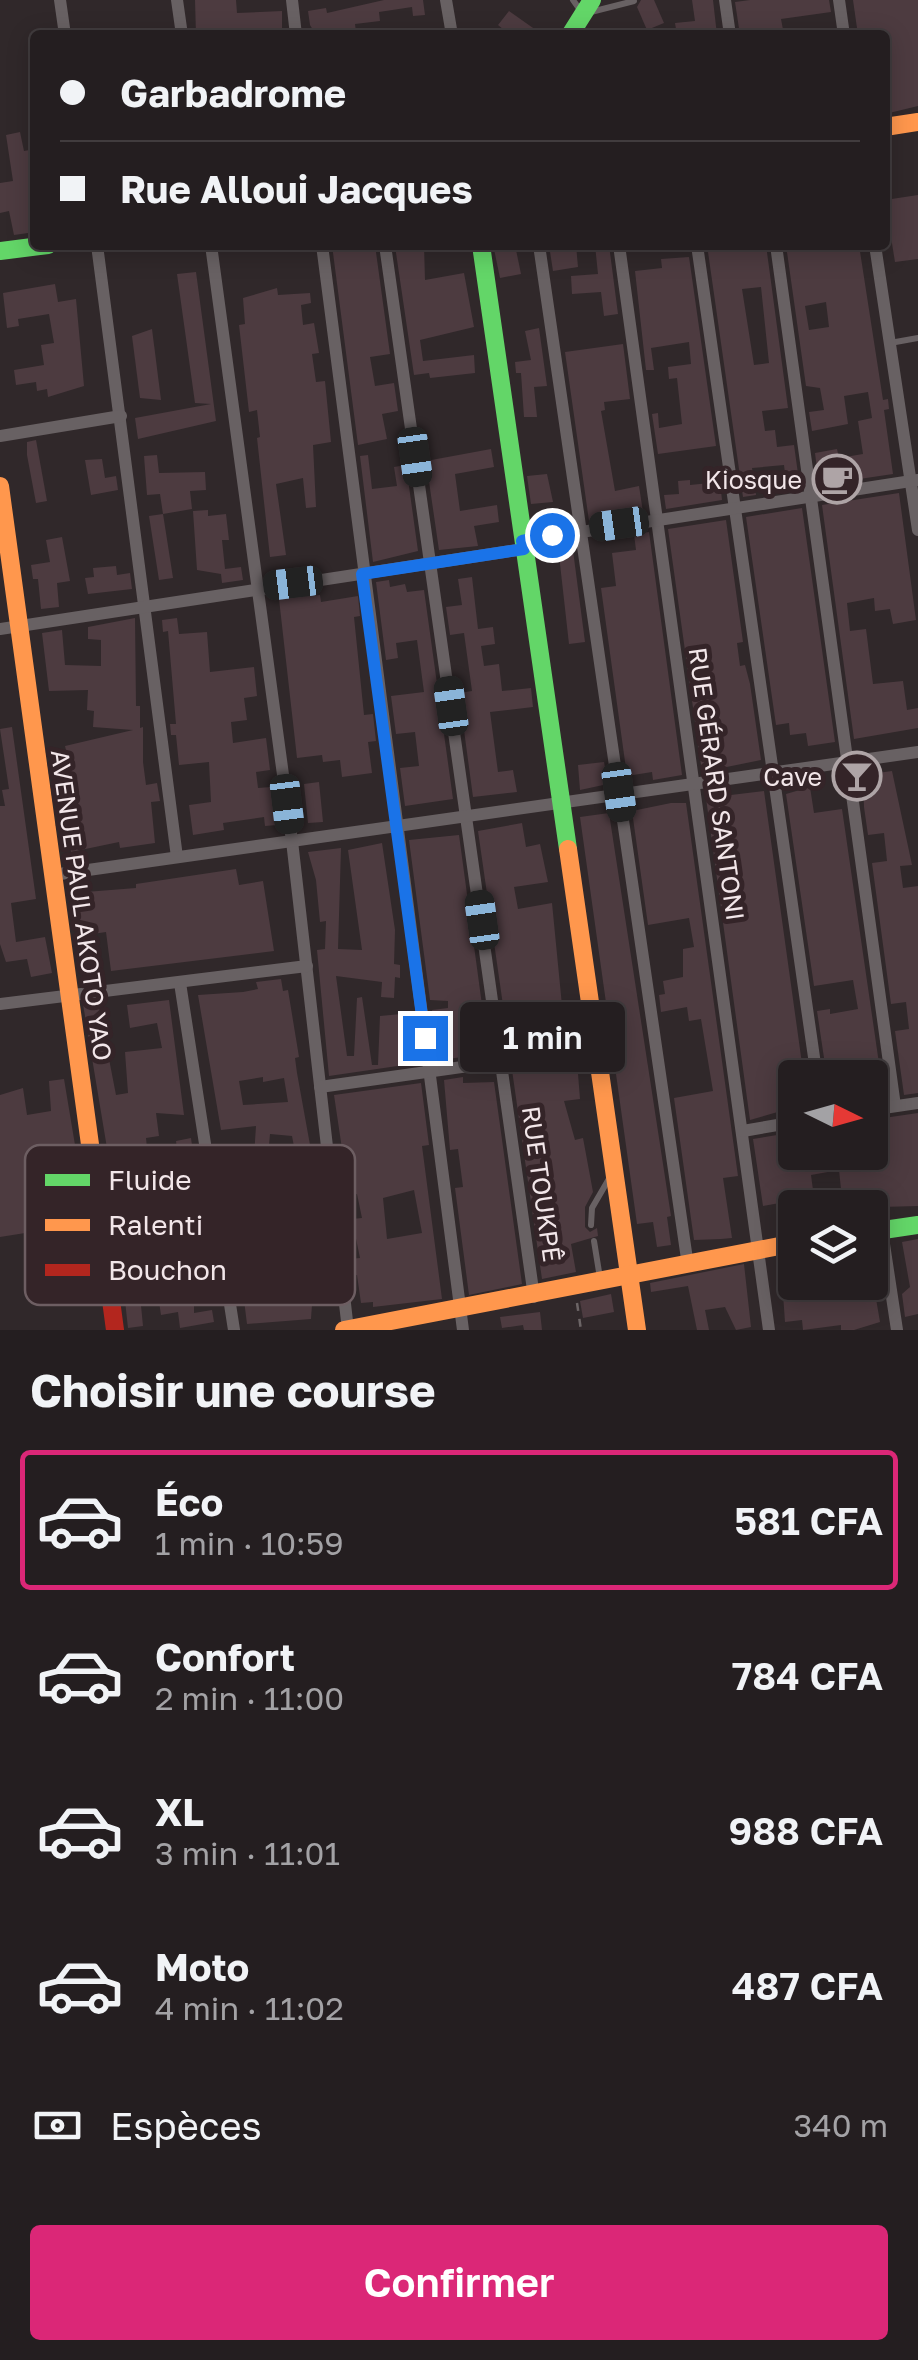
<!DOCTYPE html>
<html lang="fr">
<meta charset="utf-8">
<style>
body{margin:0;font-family:"Golos Text",sans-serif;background:#302b2d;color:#f1f3f6;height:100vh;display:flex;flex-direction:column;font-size:38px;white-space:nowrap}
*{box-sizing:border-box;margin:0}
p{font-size:32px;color:#a3a2a5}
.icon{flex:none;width:55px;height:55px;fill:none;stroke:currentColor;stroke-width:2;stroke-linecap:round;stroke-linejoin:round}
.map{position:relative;height:1330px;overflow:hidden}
.side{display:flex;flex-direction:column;background:#241e20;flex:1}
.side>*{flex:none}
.hud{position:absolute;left:30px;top:30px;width:860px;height:220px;border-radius:10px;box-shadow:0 5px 25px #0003,0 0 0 2px #413c3e;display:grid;align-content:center;height:220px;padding:0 30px;background:#241e20}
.needle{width:65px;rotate:95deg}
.controls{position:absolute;left:778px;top:1060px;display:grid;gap:20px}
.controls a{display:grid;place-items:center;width:110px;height:110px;border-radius:10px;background:#241e20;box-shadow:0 5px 25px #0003,0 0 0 2px #413c3e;font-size:50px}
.end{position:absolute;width:45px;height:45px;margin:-22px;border:12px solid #1a73e8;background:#fff;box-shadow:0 0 0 5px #fff}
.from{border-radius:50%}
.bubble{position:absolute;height:70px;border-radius:10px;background:#241e20;box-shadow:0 5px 25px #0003,0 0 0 2px #413c3e;font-size:32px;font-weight:600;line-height:70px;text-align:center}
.car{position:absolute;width:30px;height:60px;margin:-30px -15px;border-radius:12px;box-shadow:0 0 8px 2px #0007;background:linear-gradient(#222 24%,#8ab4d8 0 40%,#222 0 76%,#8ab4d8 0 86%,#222 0)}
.hud b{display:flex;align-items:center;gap:35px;height:95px;font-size:38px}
.hud b+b{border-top:2px solid #413c3e}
.hud i{width:25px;height:25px;background:#f1f3f6}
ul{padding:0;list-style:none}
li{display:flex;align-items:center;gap:30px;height:140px;margin:0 20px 15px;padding:0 10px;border:5px solid transparent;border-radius:10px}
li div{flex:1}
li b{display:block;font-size:38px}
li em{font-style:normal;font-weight:600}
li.current{border-color:#db2777}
li>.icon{width:90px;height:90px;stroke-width:1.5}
h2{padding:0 30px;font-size:45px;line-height:120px}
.pay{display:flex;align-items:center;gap:25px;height:110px;padding:0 30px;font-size:38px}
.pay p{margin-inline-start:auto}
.primary-button{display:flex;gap:20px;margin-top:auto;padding:20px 30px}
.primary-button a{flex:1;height:115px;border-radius:10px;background:#db2777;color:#fff;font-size:40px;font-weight:600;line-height:115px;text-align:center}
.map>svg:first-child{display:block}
.building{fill:#4d3b40;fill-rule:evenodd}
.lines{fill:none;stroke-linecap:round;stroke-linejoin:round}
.path{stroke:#6c6566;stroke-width:2.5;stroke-dasharray:8 8;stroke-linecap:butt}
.lane{stroke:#686163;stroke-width:6}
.street{stroke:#686163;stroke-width:12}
.fast{stroke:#63d668;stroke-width:18}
.slow{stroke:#ff974d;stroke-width:18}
.jam{stroke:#b3261e;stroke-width:18}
.route{stroke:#1a73e8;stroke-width:12}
.labels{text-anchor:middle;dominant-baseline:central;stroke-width:10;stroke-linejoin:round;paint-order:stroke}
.poi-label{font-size:25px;fill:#f2e6e9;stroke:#342428;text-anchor:end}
.street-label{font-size:25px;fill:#f2e6e9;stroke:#342428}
.key{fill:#342428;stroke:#6d5e62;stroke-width:2.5}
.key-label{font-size:28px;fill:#f2e6e9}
</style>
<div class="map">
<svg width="918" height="1330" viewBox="0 0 918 1330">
<rect width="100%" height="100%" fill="#30282a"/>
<g class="building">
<polygon points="195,0 236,0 237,13 282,11 282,35 196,35"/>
<polygon points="384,0 423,0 425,15 413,16 412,7 379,12 380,21 355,24 356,32 334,35 316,35 310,25 308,11 326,8 327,13"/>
<polygon points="641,0 654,0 664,23 647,30 637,7"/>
<polygon points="692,0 713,0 717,35 677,35 675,23 695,21"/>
<polygon points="750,0 829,0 831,12 781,19 784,35 740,35 735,2"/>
<polygon points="853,0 918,0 918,106 885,114 885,35 858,35"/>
<polygon points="509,11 543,35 500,35 504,30 498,25"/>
<polygon points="20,132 24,151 35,149 35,181 28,182 35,232 14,235 9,211 0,213 0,183 13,181 6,135"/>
<polygon points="918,195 918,259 895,262 885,200"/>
<polygon points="332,245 375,245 390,354 370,357 375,386 394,383 398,411 382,414 387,439 358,445"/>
<polygon points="424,245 425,280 464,273 474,327 420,340 423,361 474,355 475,373 430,378 429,373 414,375 395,246"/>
<polygon points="515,245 521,274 500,278 494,249"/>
<polygon points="549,245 576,245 578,267 553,271"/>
<polygon points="595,245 609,245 618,314 604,316 601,292 572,294 571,276 598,274"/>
<path d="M707 245H735V250L766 245 788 408 762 411 765 431 775 430 777 447 794 445 800 488 787 490 784 465 752 468 756 495 743 497ZM761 287 769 363 754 365 742 289Z"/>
<path d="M786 245 830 246 831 250 859 245 883 400 888 399 889 409 884 410 893 474 819 485 815 453 837 449 839 458 863 454 858 421 872 418 868 392 844 396 848 424 812 431 809 412 824 410 820 388 806 386ZM826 302 829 327 809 330 805 306Z"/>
<polygon points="689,257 716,446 658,454 652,414 658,413 659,428 682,424 677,378 669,379 668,367 691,364 689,342 651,348 654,370 646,370 635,271 662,268 661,259"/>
<polygon points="196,272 216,421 138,439 135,418 211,404 195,403 177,274"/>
<polygon points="55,284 58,302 76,299 84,386 48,397 47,389 37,391 36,382 16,385 14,370 44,365 41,345 54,343 49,314 18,319 19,326 7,328 3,293"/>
<polygon points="277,288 278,295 310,293 311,303 301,305 303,325 314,323 319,353 312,354 316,382 325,381 331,442 313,445 316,507 306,508 303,478 276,484 286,555 270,557 257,438 260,437 257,410 249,412 239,325 245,324 243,298"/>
<polygon points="539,328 547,386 534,387 537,417 524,417 521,373 516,373 515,362 531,360 525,331"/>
<polygon points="152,329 161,400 140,398 132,336"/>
<polygon points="623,344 630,399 604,402 605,410 601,411 615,491 639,486 643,512 589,521 565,352"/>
<polygon points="36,440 47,501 36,503 27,455 27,442"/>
<polygon points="491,449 494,467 455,474 460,511 497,505 499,522 474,526 478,546 439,550 426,461"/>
<polygon points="157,455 159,473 205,472 206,490 190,491 192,509 163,514 160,494 147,495 144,456"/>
<polygon points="368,455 372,489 397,486 394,467 406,465 418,551 373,562 360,456"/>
<polygon points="102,459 105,478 116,476 118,490 91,495 85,460"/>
<polygon points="547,474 553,502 531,504 527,476"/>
<polygon points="690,480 690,485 720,482 722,500 666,509 664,495 679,494 678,481"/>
<polygon points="899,493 916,620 893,624 890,609 875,611 874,598 847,603 850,631 866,629 873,684 903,681 907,710 918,708 918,728 854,739 822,505"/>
<polygon points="802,508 835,742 808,746 806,733 790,735 789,723 776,725 746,517"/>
<polygon points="208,510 208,516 226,514 229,540 222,540 225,569 241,567 243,580 222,583 221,574 197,570 193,511"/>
<polygon points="163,514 173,578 159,580 149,516"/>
<polygon points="726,520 743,642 737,643 740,666 745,665 750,684 761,760 702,772 668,529"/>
<polygon points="649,532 682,775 653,780 652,772 627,776 601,588 616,586 612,553 636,550 634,534"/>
<polygon points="62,537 70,581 57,583 59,607 41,609 38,579 33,579 31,565 50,562 46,540"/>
<polygon points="572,543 585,642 569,644 558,546"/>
<polygon points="116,566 117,575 130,573 132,589 88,594 85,578 94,577 93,568"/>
<polygon points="472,577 478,629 493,627 495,644 481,646 484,666 499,664 502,691 531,688 533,707 490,712 498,772 513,770 517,792 473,797 459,693 472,691 464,633 450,635 446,607 462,605 458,579"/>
<polygon points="389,580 390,587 405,584 407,592 424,590 453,799 405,806 400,768 419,766 415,732 396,734 391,696 424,692 417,640 396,643 398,658 386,660 376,582"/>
<polygon points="320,595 321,602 358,596 360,616 354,617 364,715 373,714 376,741 368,742 372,773 342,777 340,760 323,762 322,755 297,758 279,599"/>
<polygon points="135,618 136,706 140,706 140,728 143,727 143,762 146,785 157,783 160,801 151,802 155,843 120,848 119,842 71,852 67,820 59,823 56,808 73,803 71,783 63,784 62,767 70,766 65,746 133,730 93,727 94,711 87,710 88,690 49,691 42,633 62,630 65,665 101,666 101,640 88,639 88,627"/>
<polygon points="177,618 179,634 207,632 210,672 254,667 257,696 244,698 247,720 231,722 233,743 266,738 270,770 256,772 258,788 271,787 277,825 265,826 264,817 223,823 224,830 193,835 189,805 211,802 209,762 179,765 176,735 171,735 170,724 176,724 168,631 163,632 162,620"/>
<polygon points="12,727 36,899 11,903 16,942 45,937 52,973 31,977 27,959 6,962 0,944 0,806 5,806 2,790 9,789 0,729"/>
<polygon points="604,762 608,784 580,790 578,765"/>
<polygon points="892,771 912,865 900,866 903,888 918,886 918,1093 904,1095 895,1031 909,1029 906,1002 891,1004 872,863 887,861 884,833 868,835 864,807 863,775"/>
<polygon points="319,782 323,822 308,823 304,784"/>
<polygon points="810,787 814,813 842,809 883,1091 870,1093 870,1078 827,1078 817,1011 830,1009 830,1014 858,1009 853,980 814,986 786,794"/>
<polygon points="764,791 804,1078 795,1078 795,1107 750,1120 706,798"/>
<polygon points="671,803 686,803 738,1176 723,1178 732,1238 721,1239 694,1240 674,1098 713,1091 701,1019 689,1021 687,1007 661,1012 659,995 665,994 663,981 683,977 683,949 694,947 689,918 648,925 632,811"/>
<polygon points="609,813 671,1216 667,1217 671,1245 657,1247 653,1222 637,1224 580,817"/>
<polygon points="522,823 526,847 540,844 548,882 514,887 518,909 552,903 564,1026 507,1033 478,831"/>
<polygon points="459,835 487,1042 474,1044 476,1055 441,1060 432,1010 448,1008 448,1001 430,1000 409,840"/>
<polygon points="382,843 395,930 394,964 400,965 400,978 395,977 394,998 381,997 382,982 336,976 347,1056 354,1056 357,998 362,997 372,1065 378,1065 380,1016 412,1013 418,1063 329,1076 317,950 325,949 326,921 320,922 316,880 308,852 341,848 338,949 362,950 348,850"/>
<polygon points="236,869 239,885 263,881 274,951 111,971 106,932 79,936 73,893 136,888 136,884"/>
<path d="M281 979 283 991 288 990 299 1057 295 1058 297 1073 314 1167 308 1168 315 1192H322L327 1283 272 1290 268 1263 242 1267 234 1216 227 1217 224 1204 233 1203 228 1159 254 1156 256 1126 221 1130 198 995 243 992 258 989 256 982ZM263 1077V1082L284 1078 288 1102 243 1105 239 1081ZM270 1134 292 1136 296 1157 267 1167ZM270 1176 274 1198 247 1202 244 1181Z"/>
<polygon points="169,1000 184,1115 156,1113 159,1136 146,1138 148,1158 161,1156 172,1254 190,1253 176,1141 191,1138 211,1284 196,1287 192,1266 156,1279 152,1252 136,1254 143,1326 128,1328 111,1172 83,1004 98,1002 116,1095 128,1093 125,1052 162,1048 157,1023 130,1028 127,1005"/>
<polygon points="577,1061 580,1099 564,1101 575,1140 583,1138 593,1192 585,1207 585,1227 590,1232 597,1228 598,1236 571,1244 576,1272 542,1279 512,1070"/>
<polygon points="463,1077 463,1083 494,1082 522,1284 469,1295 455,1188 463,1187 458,1149 450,1150 444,1080"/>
<polygon points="64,1079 88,1223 0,1237 0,1095 23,1088 27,1115 51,1111 49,1081"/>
<path d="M421 1083 429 1145 422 1146 442 1299 373 1307V1302L361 1303 357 1275 352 1276 350 1259 360 1258 352 1219 362 1218 357 1194 349 1196 334 1095ZM414 1190 422 1233 387 1239 383 1198Z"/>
<polygon points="918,1113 918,1206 843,1208 839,1170 811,1175 815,1205 791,1208 791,1201 763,1206 753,1139 795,1132 796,1162 870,1152 870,1120"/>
<polygon points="918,1239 918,1314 905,1317 902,1294 910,1287 902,1242"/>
<polygon points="795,1262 795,1282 801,1295 874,1287 880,1322 854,1330 841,1330 841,1325 803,1330 802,1320 785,1322 781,1265"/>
<polygon points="744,1264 751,1327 736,1330 725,1307 705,1310 709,1330 697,1330 688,1286 651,1292 650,1283"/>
<polygon points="611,1294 614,1312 583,1318 580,1301"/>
<polygon points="158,1295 194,1295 194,1313 212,1310 214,1322 180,1328 178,1312 161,1315"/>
<polygon points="244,1300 312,1304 311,1319 247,1324"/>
<polygon points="540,1312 542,1330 524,1330 523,1325 502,1328 500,1317"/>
</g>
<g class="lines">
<polyline class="path" points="577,1303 581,1330"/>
<g class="lane">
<polyline points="573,0 583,14 634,1"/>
<polyline points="890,343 918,338"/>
<polyline points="591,1225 592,1208 610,1177"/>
<polyline points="594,1241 600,1278"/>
</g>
<g class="street">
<polyline points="60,0 65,35"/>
<polyline points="177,0 182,35"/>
<polyline points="292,0 296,35"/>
<polyline points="446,0 452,35"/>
<polyline points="725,0 730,35"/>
<polyline points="839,0 844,35"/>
<polyline points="97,245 177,857"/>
<polyline points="211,245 292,841 348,1330"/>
<polyline points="322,245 463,1330"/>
<polyline points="385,245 534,1297"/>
<polyline points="539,245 687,1259"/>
<polyline points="619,245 769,1330"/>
<polyline points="697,245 817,1078"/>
<polyline points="776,245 895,1106"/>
<polyline points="875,245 918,530"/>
<polyline points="0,436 121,416"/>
<polyline points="523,541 918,480"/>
<polyline points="0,629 524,549"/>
<polyline points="53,875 918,752"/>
<polyline points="180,983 234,1330"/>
<polyline points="0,1004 307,966"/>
<polyline points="320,1087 597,1048"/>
<polyline points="870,1110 918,1103"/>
<polyline points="743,1131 795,1122"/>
<polyline points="882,1231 897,1330"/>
</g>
<g class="fast">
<polyline points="570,35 592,0"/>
<polyline points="481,245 568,849"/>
<polyline points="0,251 48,245"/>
<polyline points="870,1232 918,1225"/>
</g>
<g class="slow">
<polyline points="885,127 918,122"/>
<polyline points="0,486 95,1181"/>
<polyline points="568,849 637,1330"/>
<polyline points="344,1330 795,1243"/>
</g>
<polyline class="jam" points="95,1181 115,1330"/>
</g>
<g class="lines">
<polyline class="route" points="425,1038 362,574 524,549 522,541 552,535"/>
</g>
<defs>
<g id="cafe-ring" transform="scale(2.5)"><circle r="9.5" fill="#342428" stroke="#aea4a6" stroke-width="1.5"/><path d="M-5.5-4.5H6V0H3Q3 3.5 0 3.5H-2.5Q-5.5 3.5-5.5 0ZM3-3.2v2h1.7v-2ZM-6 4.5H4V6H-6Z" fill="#aea4a6"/></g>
<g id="bar-ring" transform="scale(2.5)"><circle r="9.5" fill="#342428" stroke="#aea4a6" stroke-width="1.5"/><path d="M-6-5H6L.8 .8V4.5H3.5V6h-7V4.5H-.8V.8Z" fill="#aea4a6"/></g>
</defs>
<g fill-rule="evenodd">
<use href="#cafe-ring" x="837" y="479"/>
<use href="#bar-ring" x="857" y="776"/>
</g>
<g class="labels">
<g class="poi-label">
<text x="802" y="479">Kiosque</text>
<text x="822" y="776">Cave</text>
</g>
<g class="street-label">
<text transform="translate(717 784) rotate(82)">RUE GÉRARD SANTONI</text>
<text transform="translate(82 905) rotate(82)">AVENUE PAUL AKOTO YAO</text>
<text transform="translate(542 1184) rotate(82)">RUE TOUKPÊ</text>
</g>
</g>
<rect x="25" y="1145" width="330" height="160" rx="15" class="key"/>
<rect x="45" y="1174" width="45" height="12" fill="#63d668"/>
<rect x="45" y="1219" width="45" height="12" fill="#ff974d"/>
<rect x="45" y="1264" width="45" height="12" fill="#b3261e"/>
<g class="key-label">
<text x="108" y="1190">Fluide</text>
<text x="108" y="1235">Ralenti</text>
<text x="108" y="1280">Bouchon</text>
</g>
</svg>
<div class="controls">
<a><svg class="needle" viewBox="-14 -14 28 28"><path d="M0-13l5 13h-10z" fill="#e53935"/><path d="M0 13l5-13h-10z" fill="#a3a2a5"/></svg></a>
<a><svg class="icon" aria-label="layers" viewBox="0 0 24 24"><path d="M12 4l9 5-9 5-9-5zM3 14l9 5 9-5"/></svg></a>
</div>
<i class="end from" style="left:552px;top:535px"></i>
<i class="end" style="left:425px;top:1038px"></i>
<div class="bubble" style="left:460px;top:1002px;width:165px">1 min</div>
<i class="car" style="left:415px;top:457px;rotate:172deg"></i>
<i class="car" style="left:619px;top:524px;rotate:262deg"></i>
<i class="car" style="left:293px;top:583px;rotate:263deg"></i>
<i class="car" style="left:451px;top:706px;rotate:352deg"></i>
<i class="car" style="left:619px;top:792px;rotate:172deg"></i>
<i class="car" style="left:287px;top:804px;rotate:173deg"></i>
<i class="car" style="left:482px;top:920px;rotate:352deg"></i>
<div class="hud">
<b><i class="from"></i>Garbadrome</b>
<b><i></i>Rue Alloui Jacques</b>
</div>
</div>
<section class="side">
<h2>Choisir une course</h2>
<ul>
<li class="current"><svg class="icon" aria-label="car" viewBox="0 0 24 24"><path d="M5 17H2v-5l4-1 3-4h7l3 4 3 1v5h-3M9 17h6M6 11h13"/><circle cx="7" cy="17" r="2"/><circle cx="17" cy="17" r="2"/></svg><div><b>Éco</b><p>1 min · 10:59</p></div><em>581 CFA</em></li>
<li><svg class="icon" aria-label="car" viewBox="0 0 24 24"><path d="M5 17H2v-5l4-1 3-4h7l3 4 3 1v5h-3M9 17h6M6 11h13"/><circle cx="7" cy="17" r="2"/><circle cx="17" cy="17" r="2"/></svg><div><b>Confort</b><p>2 min · 11:00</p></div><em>784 CFA</em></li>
<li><svg class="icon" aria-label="car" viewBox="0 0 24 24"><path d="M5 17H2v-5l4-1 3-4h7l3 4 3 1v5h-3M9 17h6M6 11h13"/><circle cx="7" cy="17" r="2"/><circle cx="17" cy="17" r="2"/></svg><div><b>XL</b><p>3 min · 11:01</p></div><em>988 CFA</em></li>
<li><svg class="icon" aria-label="car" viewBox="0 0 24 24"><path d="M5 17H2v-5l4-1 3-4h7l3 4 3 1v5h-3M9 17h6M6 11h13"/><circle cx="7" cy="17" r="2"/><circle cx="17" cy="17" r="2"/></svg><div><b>Moto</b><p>4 min · 11:02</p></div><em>487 CFA</em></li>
</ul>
<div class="pay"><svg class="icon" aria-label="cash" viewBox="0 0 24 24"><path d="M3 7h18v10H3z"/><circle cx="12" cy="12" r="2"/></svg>Espèces<p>340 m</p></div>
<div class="primary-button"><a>Confirmer</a></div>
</section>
